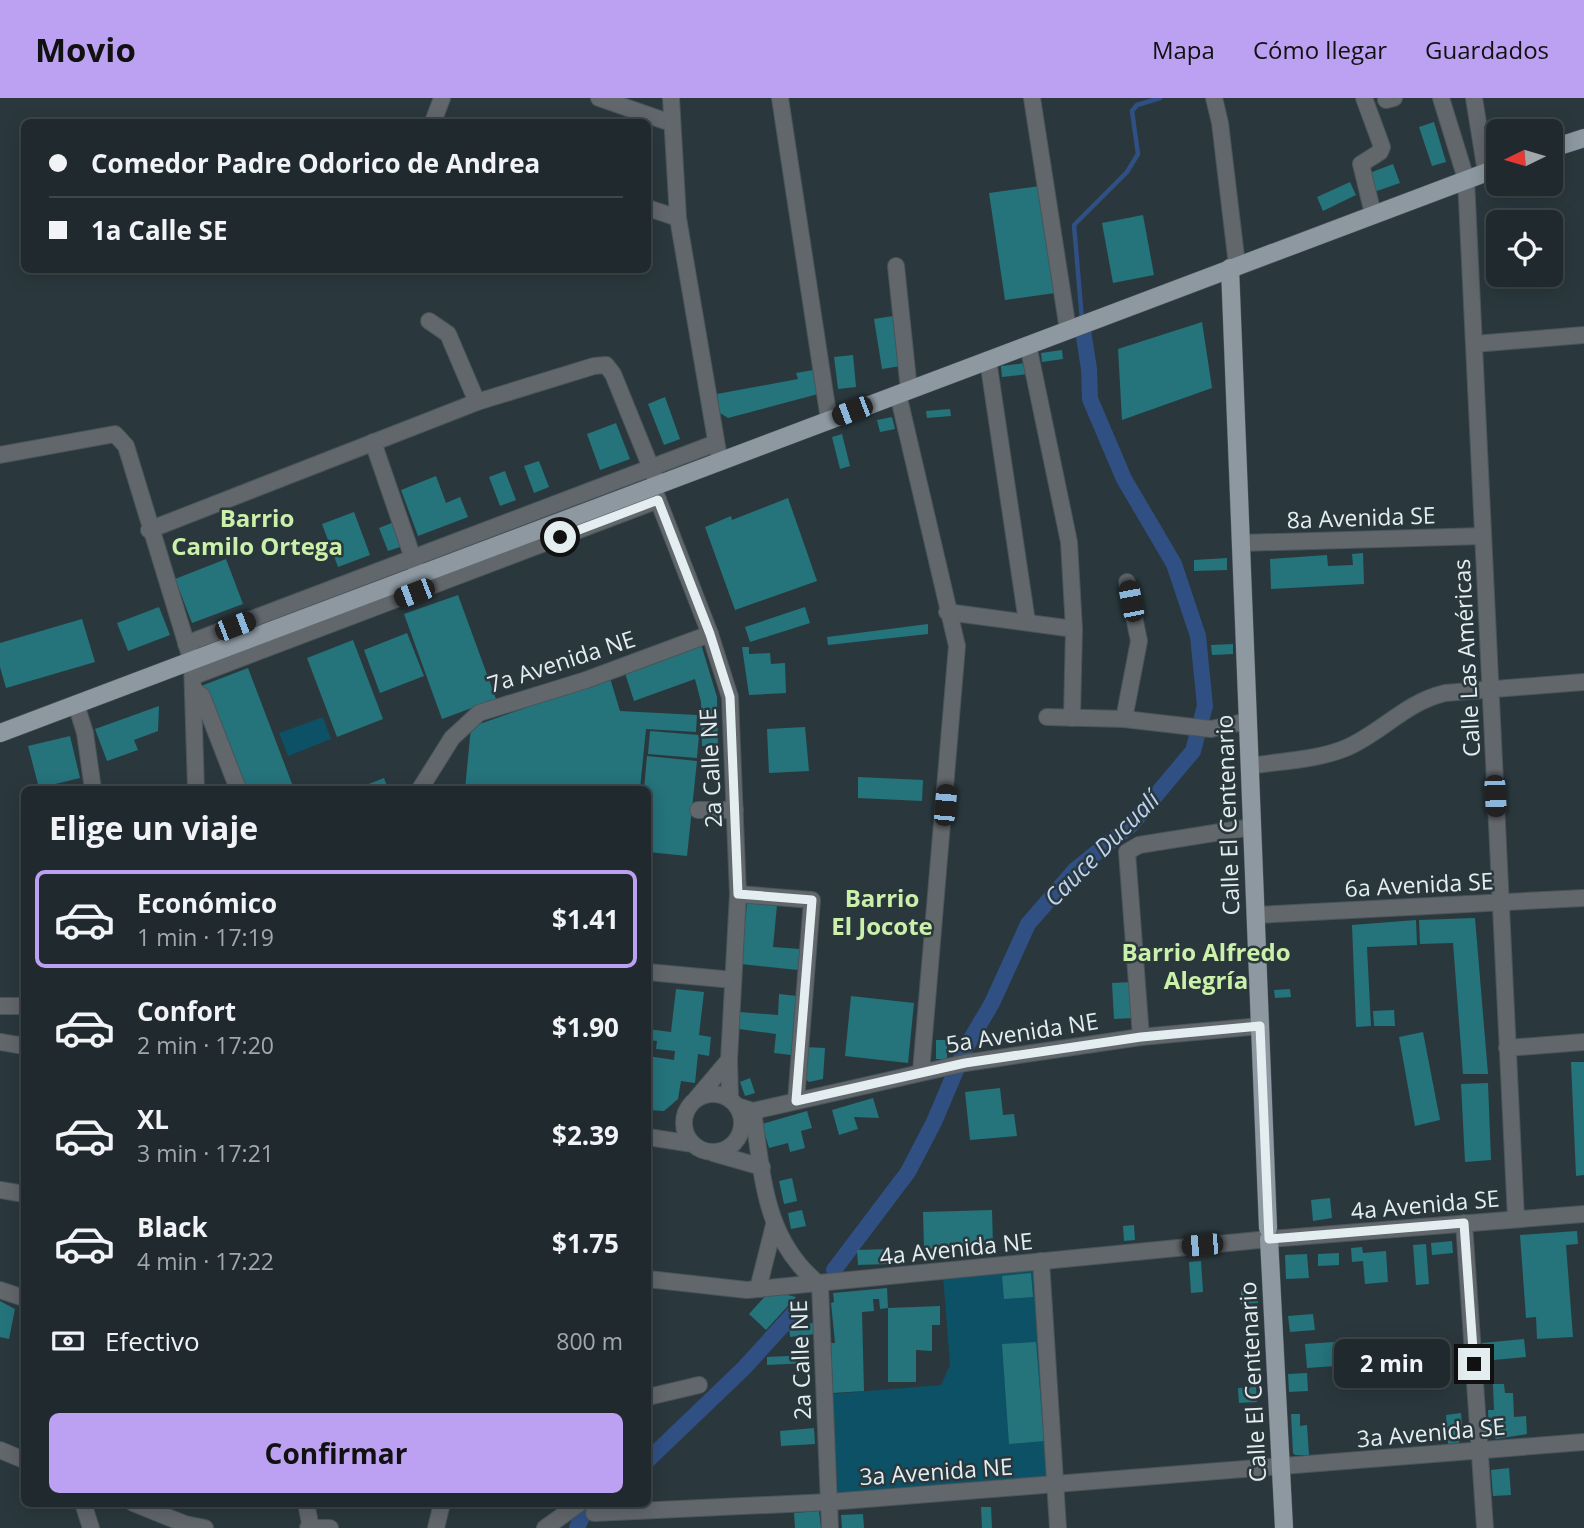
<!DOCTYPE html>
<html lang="es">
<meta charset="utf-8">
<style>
body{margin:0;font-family:"Open Sans",sans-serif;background:#2d363a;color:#f1f3f6;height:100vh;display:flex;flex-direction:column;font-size:26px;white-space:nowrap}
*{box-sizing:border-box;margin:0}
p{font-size:23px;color:#a2a7aa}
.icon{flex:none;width:38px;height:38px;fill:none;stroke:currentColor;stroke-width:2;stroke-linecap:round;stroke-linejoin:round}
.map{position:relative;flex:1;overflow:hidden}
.side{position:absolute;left:21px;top:688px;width:630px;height:721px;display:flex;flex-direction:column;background:#202a2e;border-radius:10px;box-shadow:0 4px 18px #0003,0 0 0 2px #3d464a}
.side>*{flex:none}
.guide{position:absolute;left:21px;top:21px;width:630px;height:154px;border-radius:10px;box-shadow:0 4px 18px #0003,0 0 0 2px #3d464a;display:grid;align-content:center;height:154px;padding:0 28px;background:#202a2e}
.needle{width:46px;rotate:265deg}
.tools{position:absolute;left:1486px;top:21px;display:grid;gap:14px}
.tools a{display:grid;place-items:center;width:77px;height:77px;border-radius:10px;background:#202a2e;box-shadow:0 4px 18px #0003,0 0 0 2px #3d464a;font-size:35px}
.end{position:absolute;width:32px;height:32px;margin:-16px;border:9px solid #e4edf0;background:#111;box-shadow:0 0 0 4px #111}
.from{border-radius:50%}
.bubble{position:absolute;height:49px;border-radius:10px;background:#202a2e;box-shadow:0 4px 18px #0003,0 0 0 2px #3d464a;font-size:23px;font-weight:700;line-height:49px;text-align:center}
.car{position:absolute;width:21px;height:42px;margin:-21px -10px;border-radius:9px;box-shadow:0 0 5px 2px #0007;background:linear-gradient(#222 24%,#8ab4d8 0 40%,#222 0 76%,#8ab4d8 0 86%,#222 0)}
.guide b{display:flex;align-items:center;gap:24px;height:66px;font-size:26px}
.guide b+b{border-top:2px solid #3d464a}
.guide i{width:18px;height:18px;background:#f1f3f6}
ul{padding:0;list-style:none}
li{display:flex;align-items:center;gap:21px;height:98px;margin:0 14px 10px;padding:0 14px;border:4px solid transparent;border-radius:10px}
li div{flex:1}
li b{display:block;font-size:26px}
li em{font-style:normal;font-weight:700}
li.selected{border-color:#bca0f2}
li>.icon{width:63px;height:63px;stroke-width:1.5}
h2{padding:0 28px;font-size:32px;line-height:84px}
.pay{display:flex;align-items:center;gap:18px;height:77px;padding:0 28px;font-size:26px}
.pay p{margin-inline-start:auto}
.cta{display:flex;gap:14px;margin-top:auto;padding:14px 28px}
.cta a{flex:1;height:80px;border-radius:10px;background:#bca0f2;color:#111;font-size:28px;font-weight:700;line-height:80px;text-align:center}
header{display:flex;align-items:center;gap:42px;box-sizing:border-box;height:98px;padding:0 35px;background:#bca0f2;color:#111}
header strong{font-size:33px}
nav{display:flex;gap:38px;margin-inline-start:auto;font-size:24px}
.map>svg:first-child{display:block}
.green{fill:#0c5165}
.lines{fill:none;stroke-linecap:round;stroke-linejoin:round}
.stream{stroke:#305083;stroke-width:4.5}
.canal{stroke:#305083;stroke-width:16}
.building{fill:#25737b}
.minor-casing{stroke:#48555a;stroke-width:18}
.major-casing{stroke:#48555a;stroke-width:19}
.minor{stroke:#62676c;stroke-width:16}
.major{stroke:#8d98a1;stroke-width:18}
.route{stroke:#e4edf0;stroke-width:9}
.labels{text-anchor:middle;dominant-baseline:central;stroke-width:5;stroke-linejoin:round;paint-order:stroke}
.street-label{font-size:23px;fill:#e4edf0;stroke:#2a383d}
.neighbourhood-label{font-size:24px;font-weight:bold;fill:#cbf0a9;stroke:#2a383d}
.water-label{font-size:24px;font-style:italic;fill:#bdd2f1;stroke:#2a383d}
</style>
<header>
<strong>Movio</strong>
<nav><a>Mapa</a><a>Cómo llegar</a><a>Guardados</a></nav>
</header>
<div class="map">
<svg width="1584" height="1430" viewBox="0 0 1584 1430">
<rect width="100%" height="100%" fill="#2a383d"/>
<g class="green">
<polygon points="323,619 331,641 288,658 279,635"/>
<polygon points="1033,1170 1048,1382 838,1395 831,1296 941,1287 950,1267 943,1177"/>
</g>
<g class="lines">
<polyline class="stream" points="1082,222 1074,127 1127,74 1138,56 1132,13 1137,7 1160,0"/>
<g class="canal">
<polyline points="834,1172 908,1074 934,1024 965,951 992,905 1028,826 1075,772 1131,727 1193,653 1205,608 1198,538 1174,466 1124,381 1090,301 1089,271 1082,226"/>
<polyline points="648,1362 744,1270 795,1214"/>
<polyline points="577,1430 587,1407"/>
</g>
</g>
<g class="building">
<polygon points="1434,24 1446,64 1432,68 1419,29"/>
<polygon points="1393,66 1400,85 1374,94 1367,76"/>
<polygon points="1350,84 1356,97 1323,113 1317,99"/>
<polygon points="1040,88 1055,195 1005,202 989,95"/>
<polygon points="1143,117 1154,177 1113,185 1102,125"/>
<polygon points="893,218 901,268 882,271 874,221"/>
<polygon points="1202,224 1212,290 1122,322 1118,251"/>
<polygon points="1062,252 1063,261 1042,264 1041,255"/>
<polygon points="853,257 856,289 838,291 834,259"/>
<polygon points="1026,265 1028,276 1002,279 1001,268"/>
<polygon points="813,272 818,296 728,320 720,315 717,296 798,281 796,275"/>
<polygon points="665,299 680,341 664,347 648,306"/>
<polygon points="950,311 951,318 927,320 926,313"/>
<polygon points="892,319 895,331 880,334 877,322"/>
<polygon points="616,325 630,361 600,372 587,336"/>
<polygon points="842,336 850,368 840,371 832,339"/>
<polygon points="539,363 549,389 534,395 524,368"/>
<polygon points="505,373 516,402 500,408 489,379"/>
<polygon points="436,378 446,405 460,399 468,419 418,438 401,392"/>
<polygon points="788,400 817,483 735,512 705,429 731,418 732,422"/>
<polygon points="354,414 370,457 338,469 322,426"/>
<polygon points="394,424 403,448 388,453 379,430"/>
<polygon points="1363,455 1364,486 1271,491 1270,461 1327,457 1328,468 1353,467 1352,456"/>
<polygon points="1227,460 1227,472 1194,473 1194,462"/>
<polygon points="226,461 243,506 192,525 175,481"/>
<polygon points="458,497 496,601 442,621 404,516"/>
<polygon points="159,509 170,537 128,553 117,525"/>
<polygon points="805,509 810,525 750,544 745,529"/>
<polygon points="82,521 95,564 6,590 0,569 0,545"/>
<polygon points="928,526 928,536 828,547 827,539"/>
<polygon points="407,535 424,578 380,595 364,552"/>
<polygon points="353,542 383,621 337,639 307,560"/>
<polygon points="701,546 717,599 718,648 702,648 701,604 695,581 634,603 625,575"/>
<polygon points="1233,546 1233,556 1212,557 1211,547"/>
<polygon points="742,549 749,549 749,556 770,555 771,566 785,565 786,595 749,597"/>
<polygon points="248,570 294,691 240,691 201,588"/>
<polygon points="610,580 620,613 697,617 696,634 646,631 640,691 465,691 471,629"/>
<polygon points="159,608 158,633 134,642 138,652 107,663 95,631"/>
<polygon points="805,629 809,673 769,675 767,631"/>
<polygon points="650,633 699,637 697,660 648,656"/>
<polygon points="70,638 80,680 39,690 28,648"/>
<polygon points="647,658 697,663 687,758 648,754 648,691 644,691"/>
<polygon points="858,679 923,682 922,703 858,700"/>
<polygon points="384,680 388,691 356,691"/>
<polygon points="747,805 777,807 773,849 800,851 798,872 741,866"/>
<polygon points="1475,820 1488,976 1463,976 1453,845 1420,846 1419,822"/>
<polygon points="1416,822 1417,847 1367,849 1371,928 1356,929 1352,827"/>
<polygon points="1132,884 1134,920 1114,921 1112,885"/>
<polygon points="676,891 704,894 699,937 711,939 709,958 698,956 695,985 681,983 678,1001 664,1013 648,1012 648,958 674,962 675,953 656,951 657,943 648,942 648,931 671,934"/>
<polygon points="1290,891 1291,899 1275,900 1274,892"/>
<polygon points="779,896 797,898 791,957 774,955 776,936 739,931 740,914 778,917"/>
<polygon points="851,898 914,905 908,965 845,958"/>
<polygon points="1394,912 1395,928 1374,928 1373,913"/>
<polygon points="1423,934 1440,1022 1415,1028 1399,939"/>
<rect x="936" y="942" width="11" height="19"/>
<polygon points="804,949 825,950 823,981 809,984 803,979"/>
<polygon points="1571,964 1584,964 1584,1077 1576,1078"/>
<polygon points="750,980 755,995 745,998 740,984"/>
<polygon points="1488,985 1491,1062 1465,1064 1461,986"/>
<polygon points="1000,990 1003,1017 1014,1016 1017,1038 970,1042 965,994"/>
<polygon points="873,1000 879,1020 854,1019 858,1031 839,1037 832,1012"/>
<polygon points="807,1013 812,1030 801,1033 805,1050 790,1054 788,1045 769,1050 762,1026"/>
<polygon points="792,1080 797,1103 784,1106 779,1083"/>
<polygon points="1330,1100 1332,1120 1313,1123 1311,1102"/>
<polygon points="802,1112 806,1128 791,1131 788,1115"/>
<polygon points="992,1112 993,1148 924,1151 923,1114"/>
<polygon points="1134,1127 1135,1142 1124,1143 1123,1128"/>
<polygon points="1577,1133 1578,1146 1566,1147 1573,1239 1537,1241 1536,1219 1526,1220 1520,1137"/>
<polygon points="1452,1143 1453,1155 1432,1157 1431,1145"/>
<polygon points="1426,1146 1429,1186 1416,1187 1413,1147"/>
<polygon points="1362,1149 1363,1155 1386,1153 1388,1184 1365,1186 1363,1163 1352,1164 1351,1150"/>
<polygon points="888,1151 889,1166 858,1167 857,1152"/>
<polygon points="1339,1155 1339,1167 1318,1168 1318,1156"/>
<polygon points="1307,1156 1309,1180 1286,1181 1285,1157"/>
<polygon points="1201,1163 1203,1194 1191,1195 1189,1164"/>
<polygon points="1031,1175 1033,1199 1004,1201 1002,1178"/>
<polygon points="887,1190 888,1210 940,1208 940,1227 932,1227 932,1253 916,1252 916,1284 888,1284 888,1210 880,1211 879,1201 873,1201 874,1213 862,1214 864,1293 833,1295 831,1245 835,1245 831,1205 834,1204 833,1195"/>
<polygon points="1257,1191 1258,1205 1241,1206 1241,1192"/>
<polygon points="770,1193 796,1199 766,1232 749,1216"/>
<polygon points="0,1203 15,1211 9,1241 0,1239"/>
<polygon points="1313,1216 1315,1232 1290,1234 1288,1218"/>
<polygon points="814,1225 815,1236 790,1239 789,1228"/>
<polygon points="1524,1241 1526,1259 1483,1263 1482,1245"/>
<polygon points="1036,1244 1044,1343 1009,1346 1002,1246"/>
<polygon points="1334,1244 1336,1268 1307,1270 1305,1246"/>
<polygon points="809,1257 810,1265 767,1267 767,1259"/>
<polygon points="1307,1275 1308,1293 1289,1294 1288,1276"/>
<polygon points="1493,1286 1504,1286 1505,1295 1513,1295 1514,1319 1526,1318 1527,1336 1496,1341 1489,1335 1488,1312 1494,1312"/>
<polygon points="1256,1289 1257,1304 1239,1305 1238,1290"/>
<polygon points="1461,1315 1463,1340 1458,1345 1448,1346 1446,1317"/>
<polygon points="1291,1316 1300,1316 1300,1328 1307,1327 1309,1357 1295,1357 1293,1355"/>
<polygon points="814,1330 815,1346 781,1348 780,1333"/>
<polygon points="1509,1370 1511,1397 1493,1398 1491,1372"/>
<polygon points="981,1409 991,1409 992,1430 982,1430"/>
<polygon points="819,1413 821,1430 795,1430 794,1415"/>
<polygon points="863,1416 864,1430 842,1430 841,1417"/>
</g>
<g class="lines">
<g class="minor-casing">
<g id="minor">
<polyline points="599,0 671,25"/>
<polyline points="671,0 678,120 718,354"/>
<polyline points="780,0 829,322"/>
<polyline points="1032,0 1068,232"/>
<polyline points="1214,0 1220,25 1237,167"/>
<polyline points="1364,0 1382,49 1380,54 1361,66 1373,116"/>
<polyline points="1441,0 1466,81 1516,1121"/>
<polyline points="1474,0 1486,74"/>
<polyline points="1386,2 1394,0"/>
<polyline points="433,24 442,0"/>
<polyline points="648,110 678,120"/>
<polyline points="896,168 909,292"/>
<polyline points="429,223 448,236 477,304"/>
<polyline points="1474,246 1584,237"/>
<polyline points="1028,247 1069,444 1074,531"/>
<polyline points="988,262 1027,524"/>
<polyline points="898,296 957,548 921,974"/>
<polyline points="373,344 416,469"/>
<polyline points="0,357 115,336 126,348 192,564 196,691"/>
<polyline points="653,389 710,536 730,599 738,796 729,962 730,1001"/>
<polyline points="149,432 477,304 594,268 606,267 613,276 658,387"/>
<polyline points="1241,445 1483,438"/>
<polyline points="947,514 1074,531 1072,620"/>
<polyline points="186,546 716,345"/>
<polyline points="194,578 658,402"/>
<polyline points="194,592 202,598 238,691"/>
<polyline points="76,606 85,635 93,691"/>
<polyline points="1047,619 1124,621 1211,631 1248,623"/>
<polyline points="1124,621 1139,543 1127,484"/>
<path d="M1250 668C1281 663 1317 662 1346 650 1383 634 1404 605 1445 595L1584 584"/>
<polyline points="420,691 452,640 479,615 586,582 710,536"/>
<polyline points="698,712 735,712"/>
<polyline points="738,796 812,802 796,1003"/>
<polyline points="1256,817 1584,800"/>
<polyline points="648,874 733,882"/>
<polyline points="0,908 24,908"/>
<polyline points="1141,939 1127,754 1139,747 1252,729"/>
<polyline points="0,944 24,948"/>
<polyline points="1507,950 1584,944"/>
<circle cx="713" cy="1025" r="29"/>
<polyline points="696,1001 729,962"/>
<polyline points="737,1008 753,1013 965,965 1141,939 1260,928"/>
<path d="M753 1013C763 1080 764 1142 820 1187L830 1430"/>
<polyline points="648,1039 693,1046"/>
<polyline points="713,1055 762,1069"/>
<polyline points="0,1092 24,1096"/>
<polyline points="1464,1125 1485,1430"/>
<polyline points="1041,1163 1058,1430"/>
<polyline points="648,1181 747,1192 1269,1141 1584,1116"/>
<polyline points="758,1191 774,1127"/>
<polyline points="0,1192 24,1200"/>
<polyline points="648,1299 699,1287"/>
<polyline points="0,1352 24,1362"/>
<polyline points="83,1405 91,1430"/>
<polyline points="133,1405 185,1426 205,1430"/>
<polyline points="306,1405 311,1430"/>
<polyline points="594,1415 829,1404 1584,1344"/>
<polyline points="308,1430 330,1430"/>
<polyline points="436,1430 442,1405"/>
<polyline points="545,1430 580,1405"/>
</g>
</g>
<g class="major-casing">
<g id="major">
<polyline points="1550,51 1584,40"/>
<polyline points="1230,170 1268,1130"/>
<polyline points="0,635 1498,70"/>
<polyline points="1269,1141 1284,1430"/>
</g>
</g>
<use href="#minor" class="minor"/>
<use href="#major" class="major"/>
</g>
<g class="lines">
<polyline class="route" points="560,439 658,402 710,536 730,599 738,796 812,802 796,1003 965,965 1141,939 1260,928 1269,1141 1464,1125 1474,1266"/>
</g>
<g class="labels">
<g class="street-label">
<text transform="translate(1361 419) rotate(-2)">8a Avenida SE</text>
<text transform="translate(1466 560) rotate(-93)">Calle Las Américas</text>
<text transform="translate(561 563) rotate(-18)">7a Avenida NE</text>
<text transform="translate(710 670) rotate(-93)">2a Calle NE</text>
<text transform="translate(1227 717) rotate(-92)">Calle El Centenario</text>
<text transform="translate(1419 786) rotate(-3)">6a Avenida SE</text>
<text transform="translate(1022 934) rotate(-9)">5a Avenida NE</text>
<text transform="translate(1425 1106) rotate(-5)">4a Avenida SE</text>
<text transform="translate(956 1150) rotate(-6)">4a Avenida NE</text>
<text transform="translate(800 1262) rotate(-92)">2a Calle NE</text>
<text transform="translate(1252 1284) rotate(-93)">Calle El Centenario</text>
<text transform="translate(1431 1334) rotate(-5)">3a Avenida SE</text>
<text transform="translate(936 1373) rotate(-4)">3a Avenida NE</text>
</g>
<g class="neighbourhood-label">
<text x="257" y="419">Barrio<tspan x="257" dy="28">Camilo Ortega</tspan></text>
<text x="882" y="799">Barrio<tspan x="882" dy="28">El Jocote</tspan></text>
<text x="1206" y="853">Barrio Alfredo<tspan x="1206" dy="28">Alegría</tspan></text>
</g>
<g class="water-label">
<text transform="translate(1101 750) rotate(-45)">Cauce Ducualí</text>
</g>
</g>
</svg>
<div class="tools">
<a><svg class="needle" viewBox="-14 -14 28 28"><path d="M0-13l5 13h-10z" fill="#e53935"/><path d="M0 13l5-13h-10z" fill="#a2a7aa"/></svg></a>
<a><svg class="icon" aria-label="locate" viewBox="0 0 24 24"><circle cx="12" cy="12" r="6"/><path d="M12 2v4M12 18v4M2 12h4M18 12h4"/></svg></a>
</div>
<i class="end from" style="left:560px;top:439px"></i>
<i class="end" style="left:1474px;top:1266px"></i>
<div class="bubble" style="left:1334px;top:1241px;width:116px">2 min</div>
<i class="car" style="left:852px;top:313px;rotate:249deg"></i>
<i class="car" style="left:414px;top:495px;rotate:249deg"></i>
<i class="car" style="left:1131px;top:503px;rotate:349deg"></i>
<i class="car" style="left:235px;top:528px;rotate:69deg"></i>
<i class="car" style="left:1495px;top:698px;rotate:177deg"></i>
<i class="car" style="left:945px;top:707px;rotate:5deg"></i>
<i class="car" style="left:1202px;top:1147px;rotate:265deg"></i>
<div class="guide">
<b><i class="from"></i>Comedor Padre Odorico de Andrea</b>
<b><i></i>1a Calle SE</b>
</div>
<section class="side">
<h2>Elige un viaje</h2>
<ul>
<li class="selected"><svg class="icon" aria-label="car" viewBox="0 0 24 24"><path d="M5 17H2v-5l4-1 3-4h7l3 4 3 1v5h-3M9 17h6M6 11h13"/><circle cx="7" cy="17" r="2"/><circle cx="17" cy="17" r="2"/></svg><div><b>Económico</b><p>1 min · 17:19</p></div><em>$1.41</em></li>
<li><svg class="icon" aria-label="car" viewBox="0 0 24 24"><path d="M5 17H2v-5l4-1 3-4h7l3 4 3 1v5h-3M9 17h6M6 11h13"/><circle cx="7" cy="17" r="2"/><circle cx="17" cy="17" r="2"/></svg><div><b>Confort</b><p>2 min · 17:20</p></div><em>$1.90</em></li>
<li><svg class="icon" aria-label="car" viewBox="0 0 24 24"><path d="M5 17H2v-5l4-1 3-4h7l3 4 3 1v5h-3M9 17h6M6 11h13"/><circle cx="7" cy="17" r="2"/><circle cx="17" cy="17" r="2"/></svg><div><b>XL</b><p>3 min · 17:21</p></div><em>$2.39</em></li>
<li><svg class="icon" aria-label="car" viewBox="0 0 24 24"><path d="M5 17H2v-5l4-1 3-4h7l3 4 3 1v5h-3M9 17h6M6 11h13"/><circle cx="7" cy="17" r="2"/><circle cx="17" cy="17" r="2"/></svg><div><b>Black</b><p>4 min · 17:22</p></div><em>$1.75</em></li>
</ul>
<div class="pay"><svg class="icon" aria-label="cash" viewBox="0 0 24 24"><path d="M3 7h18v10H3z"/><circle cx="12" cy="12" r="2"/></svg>Efectivo<p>800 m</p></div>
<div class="cta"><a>Confirmar</a></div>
</section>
</div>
